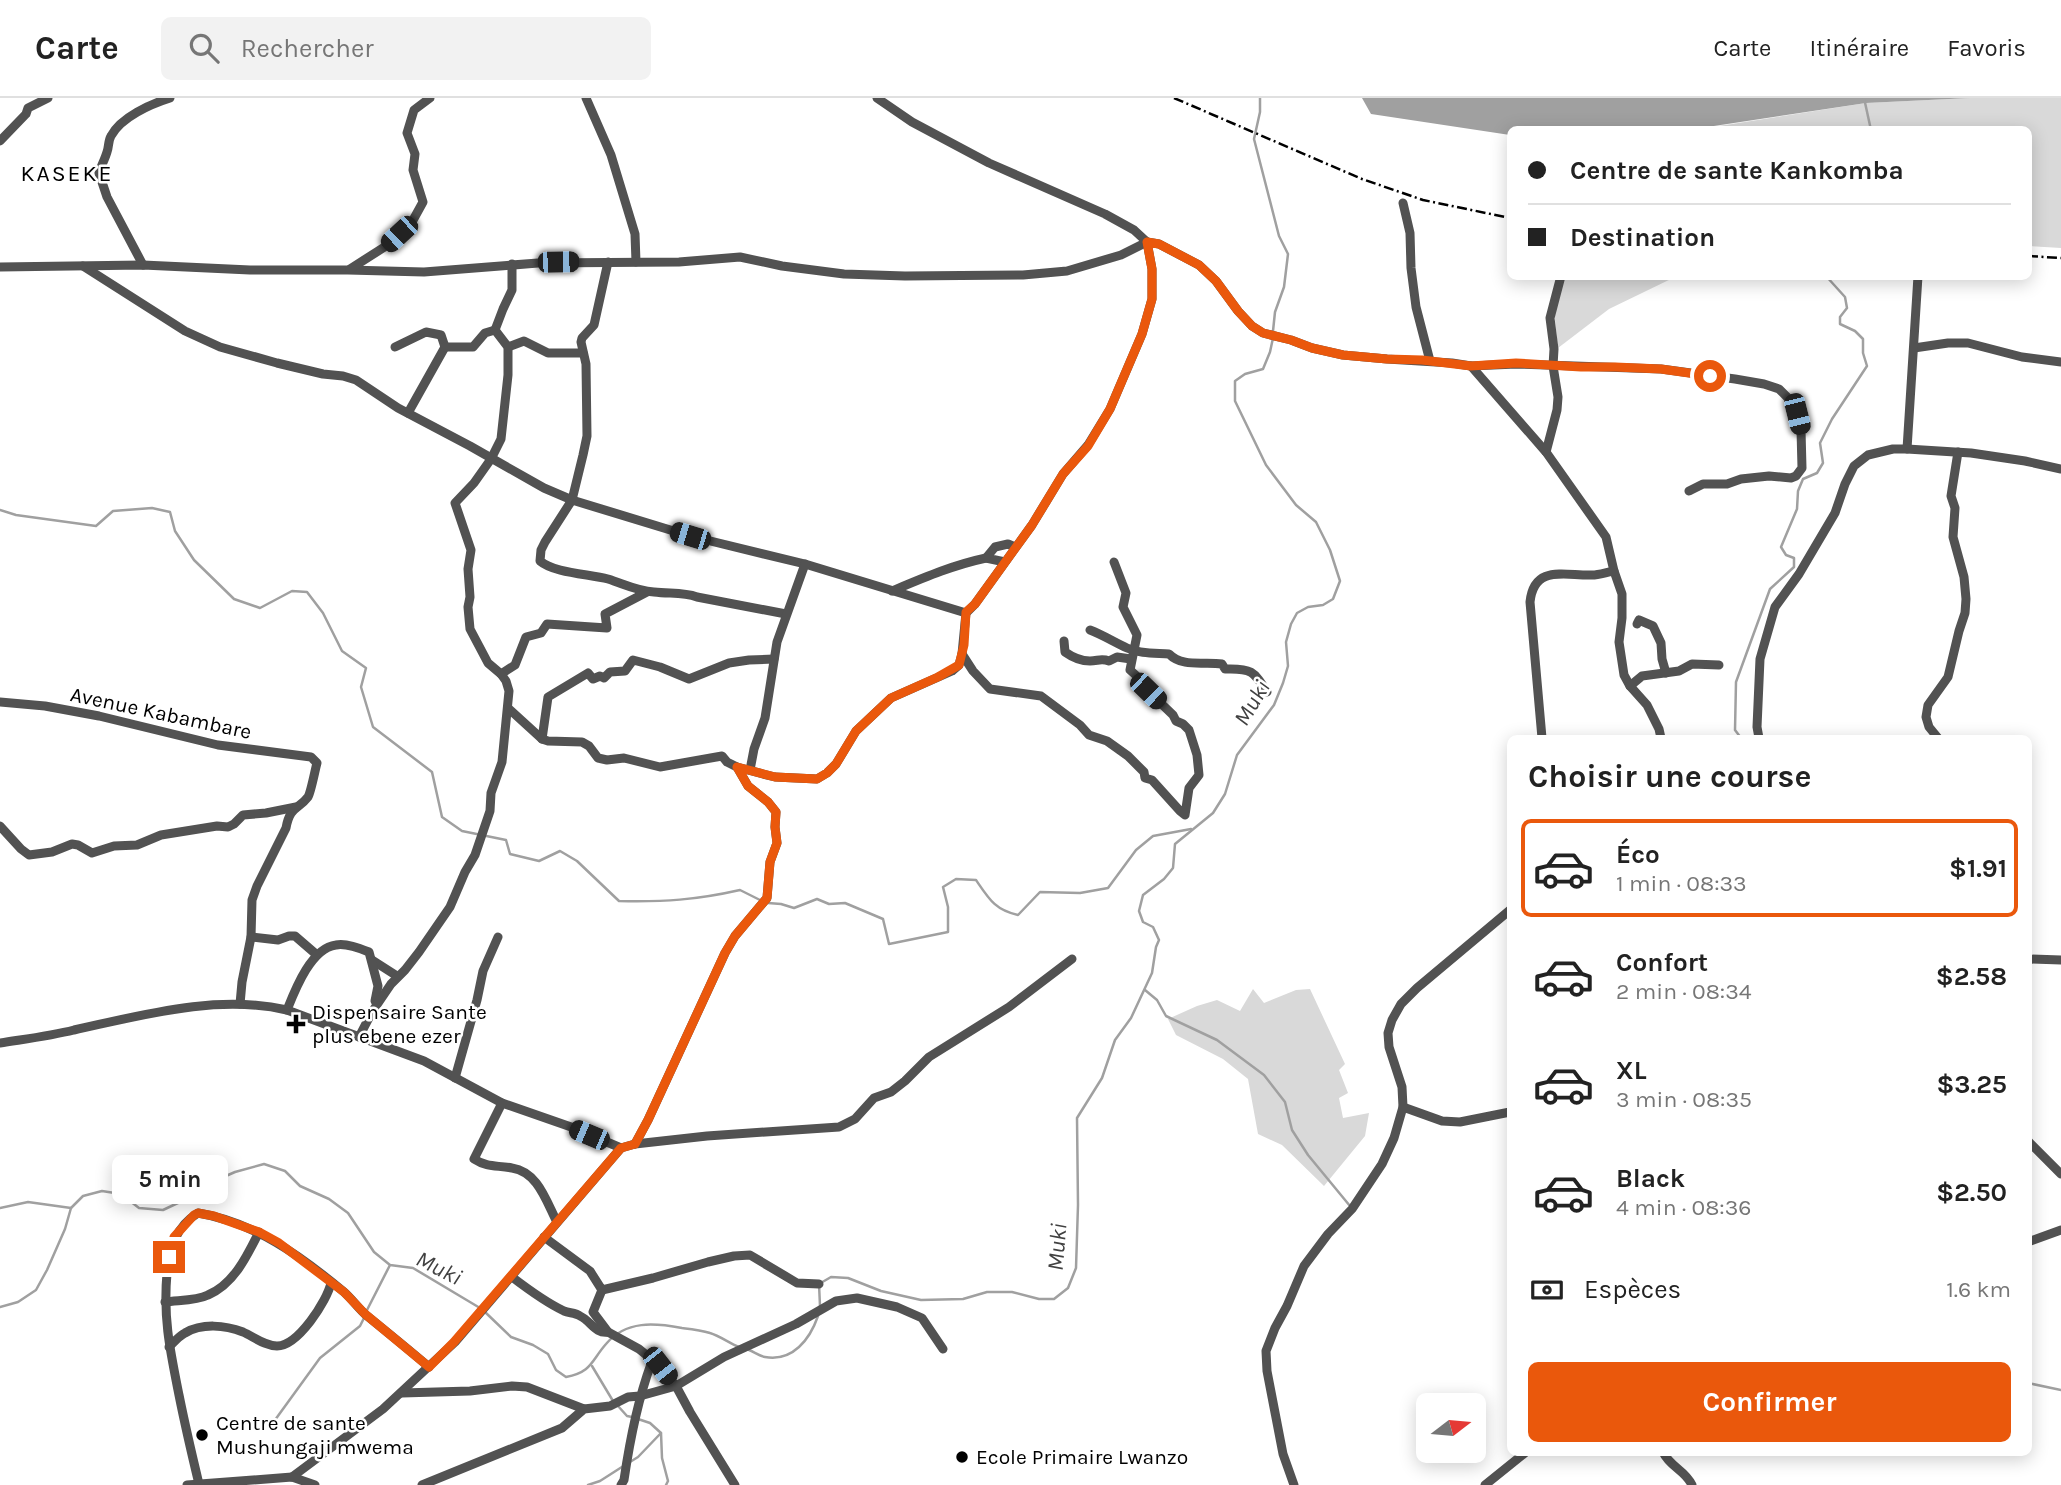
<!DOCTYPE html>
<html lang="fr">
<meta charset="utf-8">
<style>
body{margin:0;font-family:Karla,sans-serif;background:#f2f2f2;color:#222;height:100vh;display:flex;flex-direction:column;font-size:26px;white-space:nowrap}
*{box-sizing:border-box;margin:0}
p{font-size:23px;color:#767676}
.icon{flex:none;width:38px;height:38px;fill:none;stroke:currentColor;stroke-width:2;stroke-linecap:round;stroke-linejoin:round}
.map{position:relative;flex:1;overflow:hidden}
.side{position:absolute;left:1507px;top:637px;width:525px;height:721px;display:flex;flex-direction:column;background:#fff;border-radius:10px;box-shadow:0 4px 18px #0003}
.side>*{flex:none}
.hud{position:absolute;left:1507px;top:28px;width:525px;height:154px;border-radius:10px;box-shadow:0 4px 18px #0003;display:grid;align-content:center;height:154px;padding:0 21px;background:#fff}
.needle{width:46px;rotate:74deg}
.controls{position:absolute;left:1416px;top:1295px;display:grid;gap:14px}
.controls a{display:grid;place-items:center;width:70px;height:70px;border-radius:10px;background:#fff;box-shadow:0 4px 18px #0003;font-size:35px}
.end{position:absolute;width:32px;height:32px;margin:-16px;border:9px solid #ea580c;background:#fff;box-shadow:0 0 0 4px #fff}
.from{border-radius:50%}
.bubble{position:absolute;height:49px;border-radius:10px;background:#fff;box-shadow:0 4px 18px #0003;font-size:23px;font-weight:700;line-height:49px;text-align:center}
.car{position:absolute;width:21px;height:42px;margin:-21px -10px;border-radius:9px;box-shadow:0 0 5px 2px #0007;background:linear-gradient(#222 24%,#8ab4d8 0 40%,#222 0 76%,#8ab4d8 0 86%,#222 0)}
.hud b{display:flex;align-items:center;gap:24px;height:66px;font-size:26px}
.hud b+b{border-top:2px solid #e0e0e0}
.hud i{width:18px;height:18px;background:#222}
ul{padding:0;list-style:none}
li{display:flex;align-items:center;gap:21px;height:98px;margin:0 14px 10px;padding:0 7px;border:4px solid transparent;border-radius:10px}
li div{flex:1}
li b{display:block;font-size:26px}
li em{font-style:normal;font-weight:700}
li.current{border-color:#ea580c}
li>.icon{width:63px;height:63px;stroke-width:1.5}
h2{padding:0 21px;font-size:32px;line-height:84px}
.pay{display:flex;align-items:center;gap:18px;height:77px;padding:0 21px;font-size:26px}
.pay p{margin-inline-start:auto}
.cta{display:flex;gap:14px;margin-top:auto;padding:14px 21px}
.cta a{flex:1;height:80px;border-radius:10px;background:#ea580c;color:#fff;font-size:28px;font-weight:700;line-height:80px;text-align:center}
header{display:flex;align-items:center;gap:42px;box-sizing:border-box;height:98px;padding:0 35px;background:#fff;border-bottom:2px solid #e0e0e0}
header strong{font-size:33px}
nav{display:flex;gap:38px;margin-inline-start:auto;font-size:24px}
.search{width:490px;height:63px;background:#f2f2f2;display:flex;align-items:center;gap:18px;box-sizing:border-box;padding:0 24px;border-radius:10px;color:#767676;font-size:26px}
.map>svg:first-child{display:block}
.green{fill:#d9d9d9}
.water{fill:#a0a0a0}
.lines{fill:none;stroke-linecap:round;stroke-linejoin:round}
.stream{stroke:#a0a0a0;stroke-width:2.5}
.minor{stroke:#525252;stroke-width:9}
.rail{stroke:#000;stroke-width:2.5;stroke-dasharray:10 3.5 2 3.5;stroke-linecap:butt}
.route{stroke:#ea580c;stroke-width:9}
.poi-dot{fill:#000;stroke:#fff;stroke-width:2.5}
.labels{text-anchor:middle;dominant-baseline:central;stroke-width:5;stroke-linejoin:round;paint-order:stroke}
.street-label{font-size:21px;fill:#000;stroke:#fff}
.poi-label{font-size:21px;fill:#000;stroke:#fff;text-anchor:start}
.neighbourhood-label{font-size:23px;letter-spacing:2px;fill:#000;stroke:#fff}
.water-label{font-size:23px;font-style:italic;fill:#414141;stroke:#fff}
</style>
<header>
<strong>Carte</strong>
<div class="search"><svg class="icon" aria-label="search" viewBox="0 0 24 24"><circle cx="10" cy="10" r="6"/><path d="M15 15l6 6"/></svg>Rechercher</div>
<nav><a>Carte</a><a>Itinéraire</a><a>Favoris</a></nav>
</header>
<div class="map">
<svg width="2061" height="1387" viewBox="0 0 2061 1387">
<rect width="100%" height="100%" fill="#fff"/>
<g class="green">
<polygon points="1970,0 2061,0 2061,150 2028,148 2028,32 1694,32 1866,5"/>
<polygon points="1563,179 1675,179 1609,211 1558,250 1554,213"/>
<polygon points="1253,891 1264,905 1296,892 1310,891 1345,966 1339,972 1348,995 1339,1000 1343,1020 1369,1015 1365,1038 1324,1088 1282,1047 1258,1036 1248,981 1223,961 1176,937 1168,921 1197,908 1217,902 1240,913"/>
</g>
<polygon class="water" points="1362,0 1970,0 1866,5 1694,31 1510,32 1510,37 1371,16"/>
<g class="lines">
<g class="stream">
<polyline points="1260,0 1260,14 1254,41 1279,138 1288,156 1284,189 1275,214 1273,233"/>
<polyline points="1864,0 1871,32"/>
<path d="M0 412 16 417 96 428 113 413 152 410 170 414 175 433 194 462 234 501 260 510 292 493 307 494 323 515 342 553 366 570 361 589 373 629 432 674 442 719 462 733 506 742 510 756 539 763 560 753 577 763 619 803C664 804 696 802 740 792L762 803"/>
<polyline points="1741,640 1735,632 1736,584 1770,491 1794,469 1794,460 1786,457 1781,449 1797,411 1798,393 1803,381 1817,375 1823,365 1820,345 1832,321 1867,268 1863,255 1863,241 1855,233 1840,226 1840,219 1847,210 1845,199 1826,178"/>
<path d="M768 805 781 806 794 810 817 801 829 806 845 805 883 821 889 846 948 834V809L943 789 956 781 976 782C989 801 995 812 1018 817L1040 794 1080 795 1108 790 1136 752 1153 738 1191 731"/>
<polyline points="1145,892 1157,902 1166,918 1217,942 1264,977 1285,1004 1292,1032 1308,1057 1350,1108"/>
<polyline points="0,1110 28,1104 71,1110"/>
<polyline points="820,1208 819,1186 831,1179 848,1180 881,1193 921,1202 963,1201 987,1194 1012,1194 1039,1201 1054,1201 1068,1190 1076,1170 1078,1107 1077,1020 1102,980 1115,942 1131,920 1152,875 1156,849 1159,842 1153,829 1143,824 1139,813 1143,797 1164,781 1173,770 1175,746 1213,715 1225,696 1237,657 1274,607 1283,585 1288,568 1286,544 1291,526 1297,515 1308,509 1323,507 1333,501 1340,483 1330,452 1316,424 1296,407 1266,367 1235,303 1235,283 1245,276 1263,271 1270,254 1273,240"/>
<polyline points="0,1209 18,1204 36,1192 47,1172 65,1131 71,1110 83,1098 102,1093 121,1096 139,1110 163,1112 180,1104 203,1088 235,1074 264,1066 285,1073 300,1088 329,1101 348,1115 374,1154 390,1167 413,1170 480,1210"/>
<polyline points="366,1214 390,1167"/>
<path d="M485 1214 511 1239 533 1247 548 1256 556 1272 566 1279C592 1274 591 1263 606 1246 626 1222 655 1225 682 1230 691 1231 701 1232 710 1235 720 1238 729 1245 739 1249"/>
<path d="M749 1252C754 1254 760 1258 765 1259 793 1264 810 1241 818 1218"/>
<polyline points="592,1268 613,1303"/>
<polyline points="2028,1285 2061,1292"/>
<polyline points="618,1308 627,1318 632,1319"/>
<polyline points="638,1321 650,1325 661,1335 662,1360 668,1383 666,1387"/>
<polyline points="275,1322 320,1260 360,1228 364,1220"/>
<polyline points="630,1364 638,1359 661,1335"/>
<polyline points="588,1387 600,1383 625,1367"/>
</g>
<g class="minor">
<polyline points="586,0 611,57 635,136 636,164"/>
<polyline points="0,43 26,16 28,10 48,0"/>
<polyline points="1403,105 1410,135 1411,170 1416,209 1430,263"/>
<path d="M608 164 594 227 582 240 581 244 586 266 587 338 583 357 572 402 545 444 541 452 540 463C554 475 589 476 608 481 624 486 637 493 654 494 670 496 683 494 697 499L786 516"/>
<path d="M143 167 107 99 99 75C101 68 105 61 107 54 109 49 108 43 111 38 121 19 151 6 170 0"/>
<polyline points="83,168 185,233 220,249 277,265 323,276 343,278 356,282 398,310 470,348 544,390 572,402 690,438 805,466 966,515"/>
<polyline points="0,169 143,167 250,172 348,172 424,174 538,165 679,164 740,159 782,168 844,176 905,178 1023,177 1067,173 1121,157 1147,144 1159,146 1199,167 1216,183 1238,213 1252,228 1263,235 1291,242 1312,250 1343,257 1387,261 1452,265 1471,268 1516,266 1661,271 1735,281 1764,286 1779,291 1791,303 1797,316 1801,332 1802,370 1796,378 1791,380 1769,378 1741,381 1727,386 1703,386 1689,393"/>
<polyline points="350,171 386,148 412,124 423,104 413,72 415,56 407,35 414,12 430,0"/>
<polyline points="395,249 426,234 441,237 445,249 408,315"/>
<polyline points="445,249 473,249 485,235 495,232"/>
<polyline points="508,249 524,243 548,255 583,255"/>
<polyline points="1914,250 1948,245 1968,245 2022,259 2061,264"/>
<polyline points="1471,268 1546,354 1606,439 1614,473 1622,496 1622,520 1619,544 1624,577 1630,588 1647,607 1659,631 1661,640"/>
<polyline points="1907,351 1918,178"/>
<polyline points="1546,354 1557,312 1558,299 1553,268 1554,251 1550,220 1561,178"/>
<polyline points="1005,464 986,460 995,449 1008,446 1015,449"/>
<path d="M892 493C923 480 953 467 986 460"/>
<polyline points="1637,526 1639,522 1653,528 1661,545 1662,561 1666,575"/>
<path d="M1090 532C1103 537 1114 544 1127 550 1140 556 1155 555 1169 556 1183 570 1204 563 1222 566L1225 571C1251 570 1254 573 1267 594"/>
<path d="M1064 543 1065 554C1072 559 1081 563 1090 563 1098 563 1101 560 1109 563L1117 559 1131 561"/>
<polyline points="962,556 973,573 990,591 1041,598 1080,627 1089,637 1107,643 1128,658 1144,674 1145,680 1152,682 1180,713 1185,717 1189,690 1199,677 1197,657 1189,632 1183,626 1176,623 1173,617 1148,593 1139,580 1130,572 1137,537 1123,509 1126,495 1114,464"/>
<polyline points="501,576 515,567 526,539 541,535 547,526 607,530 605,516 647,494"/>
<polyline points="1630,588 1642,578 1679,573 1692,566 1719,567"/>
<path d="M0 604 45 608 99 618 218 647 311 659 317 665C315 672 311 694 308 699 298 712 290 708 286 730L257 788 252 802 251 839 242 884 240 906"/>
<polyline points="508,610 542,641 548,643 582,644 589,648 598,660 607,662 624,660 660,669 722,658 727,664 737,669 763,676 775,679 817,681 827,675 836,666 856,633 891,600 952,573 959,567 962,556 966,515 975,506 1032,427 1063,376 1088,347 1110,311 1142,236 1152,201 1152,171 1147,144 1134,132 1105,116 989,65 912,24 877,0"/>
<path d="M1542 640 1530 504C1534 466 1565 478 1592 477 1599 477 1607 474 1614 473"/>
<polyline points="1759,640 1757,629 1760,561 1775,509 1799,476 1835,415 1845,386 1854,368 1868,357 1893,351 1907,351 1971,355 2025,363 2061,371"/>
<polyline points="1938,640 1929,629 1926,619 1928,607 1948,579 1959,533 1965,515 1966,501 1964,479 1953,439 1955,410 1951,398 1958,354"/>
<polyline points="542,641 548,599 588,575 593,581 600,578 604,580 610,574 625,573 633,562 660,569 689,581 729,565 749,562 774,561"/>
<polyline points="750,672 754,651 765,620 777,544 805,466"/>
<polyline points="0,728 21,751 29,757 52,754 72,746 78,747 92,755 114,748 137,747 161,737 217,728 228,729 234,726 243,717 266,715 296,709"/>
<polyline points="251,839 278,842 289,838 295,838 317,857"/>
<polyline points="2028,861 2061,862"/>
<polyline points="372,862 397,878"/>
<path d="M287 912C295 892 311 850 336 847 346 845 359 850 369 854L378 888 375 903"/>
<polyline points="359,939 372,914 391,886 405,872 419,854 450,809 465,774 475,757 490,713 491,695 502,664 509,593 506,583 501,576 488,565 470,531 468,509 470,499 468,471 471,452 455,405 474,385 491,361 501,341 508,277 508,249 495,232 503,211 512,192 512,166"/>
<path d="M0 945C25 941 50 938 74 932 143 917 217 896 287 912L424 963 502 1005 574 1030 621 1050"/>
<polyline points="455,980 477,902 483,873 498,839"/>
<path d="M502 1005 474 1061C488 1070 496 1067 512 1070 538 1074 546 1103 557 1124"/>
<polyline points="1403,1009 1442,1023 1460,1024 1510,1014"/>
<polyline points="2028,1043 2061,1076"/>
<polyline points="635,1046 648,1022 725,855 735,838 767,800 770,764 777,745 775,729 776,714 768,704 748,688 737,669"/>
<polyline points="544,1139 590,1173 602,1192 653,1180 708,1164 734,1158 750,1157 797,1185 819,1186"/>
<polyline points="2028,1144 2061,1132"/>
<path d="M512 1179C529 1192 545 1204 564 1213 569 1215 576 1215 580 1218 591 1223 595 1236 608 1234"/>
<polyline points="602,1192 593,1214 608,1234 639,1251 660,1268 676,1288 690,1314 735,1387"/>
<path d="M165 1204C178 1202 196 1203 208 1197 234 1186 247 1158 259 1134"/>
<path d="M169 1249C174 1244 179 1238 185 1235 202 1225 225 1227 243 1234 254 1239 265 1248 277 1248 298 1248 327 1203 331 1185"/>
<polyline points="402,1295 470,1293 512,1288 527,1289 584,1311"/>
<path d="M1663 1354C1670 1369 1685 1372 1692 1387"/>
<polyline points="292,1379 383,1311 455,1244 621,1050 635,1046 707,1038 839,1029 855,1021 874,1000 891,994 905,983 929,959 1009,909 1072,861"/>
<path d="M199 1386C192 1357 185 1327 179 1297 170 1252 163 1220 167 1175 170 1150 175 1129 198 1115 254 1124 301 1158 344 1194 352 1201 358 1210 366 1217 387 1234 408 1251 429 1269"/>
<polyline points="187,1387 292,1379 315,1387"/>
<polyline points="422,1387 562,1330 584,1311 610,1308 628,1299 640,1298 676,1288 724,1259 796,1226 836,1203 857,1200 897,1209 922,1220 943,1251"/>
<path d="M621 1387 624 1382C630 1341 637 1304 651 1266L655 1263"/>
<polyline points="1294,1387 1283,1356 1267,1273 1266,1253 1275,1230 1287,1208 1304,1168 1328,1136 1352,1111 1382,1066 1394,1040 1403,1009 1402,989 1389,949 1388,935 1392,922 1401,906 1417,890 1510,812"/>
<polyline points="1485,1387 1526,1354"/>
</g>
<g class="rail">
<polyline points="1174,0 1362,81 1423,102 1510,120"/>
<polyline points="2028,158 2061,160"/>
</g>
</g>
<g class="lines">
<polyline class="route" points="169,1159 174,1139 194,1117 198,1115 214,1118 259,1134 279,1145 344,1194 365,1216 429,1269 454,1244 621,1050 635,1046 648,1022 725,855 735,838 767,800 770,764 777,745 775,729 776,714 768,704 748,688 737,669 775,679 817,681 827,675 836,666 856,633 891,600 938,579 959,567 964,547 966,514 975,506 1032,427 1063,376 1088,348 1110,311 1142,236 1152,201 1152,171 1147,144 1159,146 1199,167 1216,183 1238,213 1252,228 1263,235 1291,242 1312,250 1343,257 1387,261 1422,262 1471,268 1516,265 1581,269 1615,269 1661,271 1710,278"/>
</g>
<g class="poi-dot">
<path d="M292.5 915.5h7v7h7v7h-7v7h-7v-7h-7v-7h7z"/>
<circle cx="202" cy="1337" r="7"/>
<circle cx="962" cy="1359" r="7"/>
</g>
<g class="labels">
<g class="street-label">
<text transform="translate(161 615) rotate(12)">Avenue Kabambare</text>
</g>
<g class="poi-label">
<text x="312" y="914">Dispensaire Sante<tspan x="312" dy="24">plus ebene ezer</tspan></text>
<text x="216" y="1325">Centre de sante<tspan x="216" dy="24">Mushungaji mwema</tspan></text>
<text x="976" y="1359">Ecole Primaire Lwanzo</text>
</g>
<g class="neighbourhood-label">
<text x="67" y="75">KASEKE</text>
</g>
<g class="water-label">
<text transform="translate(1252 605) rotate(-59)">Muki</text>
<text transform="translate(1057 1149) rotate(-85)">Muki</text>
<text transform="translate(439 1170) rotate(27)">Muki</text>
</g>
</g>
</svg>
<div class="controls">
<a><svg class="needle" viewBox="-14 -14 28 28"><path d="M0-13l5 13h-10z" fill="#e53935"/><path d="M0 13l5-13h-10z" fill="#767676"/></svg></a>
</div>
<i class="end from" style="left:1710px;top:278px"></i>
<i class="end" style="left:169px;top:1159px"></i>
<div class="bubble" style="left:112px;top:1057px;width:116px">5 min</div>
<i class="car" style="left:399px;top:136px;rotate:227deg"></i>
<i class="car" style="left:558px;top:164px;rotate:89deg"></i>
<i class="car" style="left:1797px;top:316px;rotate:166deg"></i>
<i class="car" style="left:690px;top:438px;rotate:287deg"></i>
<i class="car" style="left:1148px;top:593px;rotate:134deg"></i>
<i class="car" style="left:589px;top:1037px;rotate:293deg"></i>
<i class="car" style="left:660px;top:1268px;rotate:142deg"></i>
<div class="hud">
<b><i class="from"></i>Centre de sante Kankomba</b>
<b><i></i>Destination</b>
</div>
<section class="side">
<h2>Choisir une course</h2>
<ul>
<li class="current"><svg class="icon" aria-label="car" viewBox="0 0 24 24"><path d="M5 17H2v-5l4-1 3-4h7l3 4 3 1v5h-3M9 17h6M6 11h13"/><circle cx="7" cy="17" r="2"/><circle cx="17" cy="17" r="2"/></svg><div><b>Éco</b><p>1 min · 08:33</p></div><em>$1.91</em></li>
<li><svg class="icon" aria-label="car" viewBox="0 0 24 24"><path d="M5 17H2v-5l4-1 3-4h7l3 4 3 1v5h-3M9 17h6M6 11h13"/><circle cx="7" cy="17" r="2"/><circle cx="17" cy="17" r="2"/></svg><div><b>Confort</b><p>2 min · 08:34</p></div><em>$2.58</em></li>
<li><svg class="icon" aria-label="car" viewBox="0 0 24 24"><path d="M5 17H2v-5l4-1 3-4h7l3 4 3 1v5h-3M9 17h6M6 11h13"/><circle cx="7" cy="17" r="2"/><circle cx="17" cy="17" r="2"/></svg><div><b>XL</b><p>3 min · 08:35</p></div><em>$3.25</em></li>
<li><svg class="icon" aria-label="car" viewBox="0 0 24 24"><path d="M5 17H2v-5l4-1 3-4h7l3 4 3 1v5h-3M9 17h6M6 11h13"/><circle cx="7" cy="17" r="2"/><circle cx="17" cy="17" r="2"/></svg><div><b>Black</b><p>4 min · 08:36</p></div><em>$2.50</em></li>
</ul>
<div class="pay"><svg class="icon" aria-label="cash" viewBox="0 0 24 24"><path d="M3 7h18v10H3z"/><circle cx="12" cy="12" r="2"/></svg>Espèces<p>1.6 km</p></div>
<div class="cta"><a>Confirmer</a></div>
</section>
</div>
